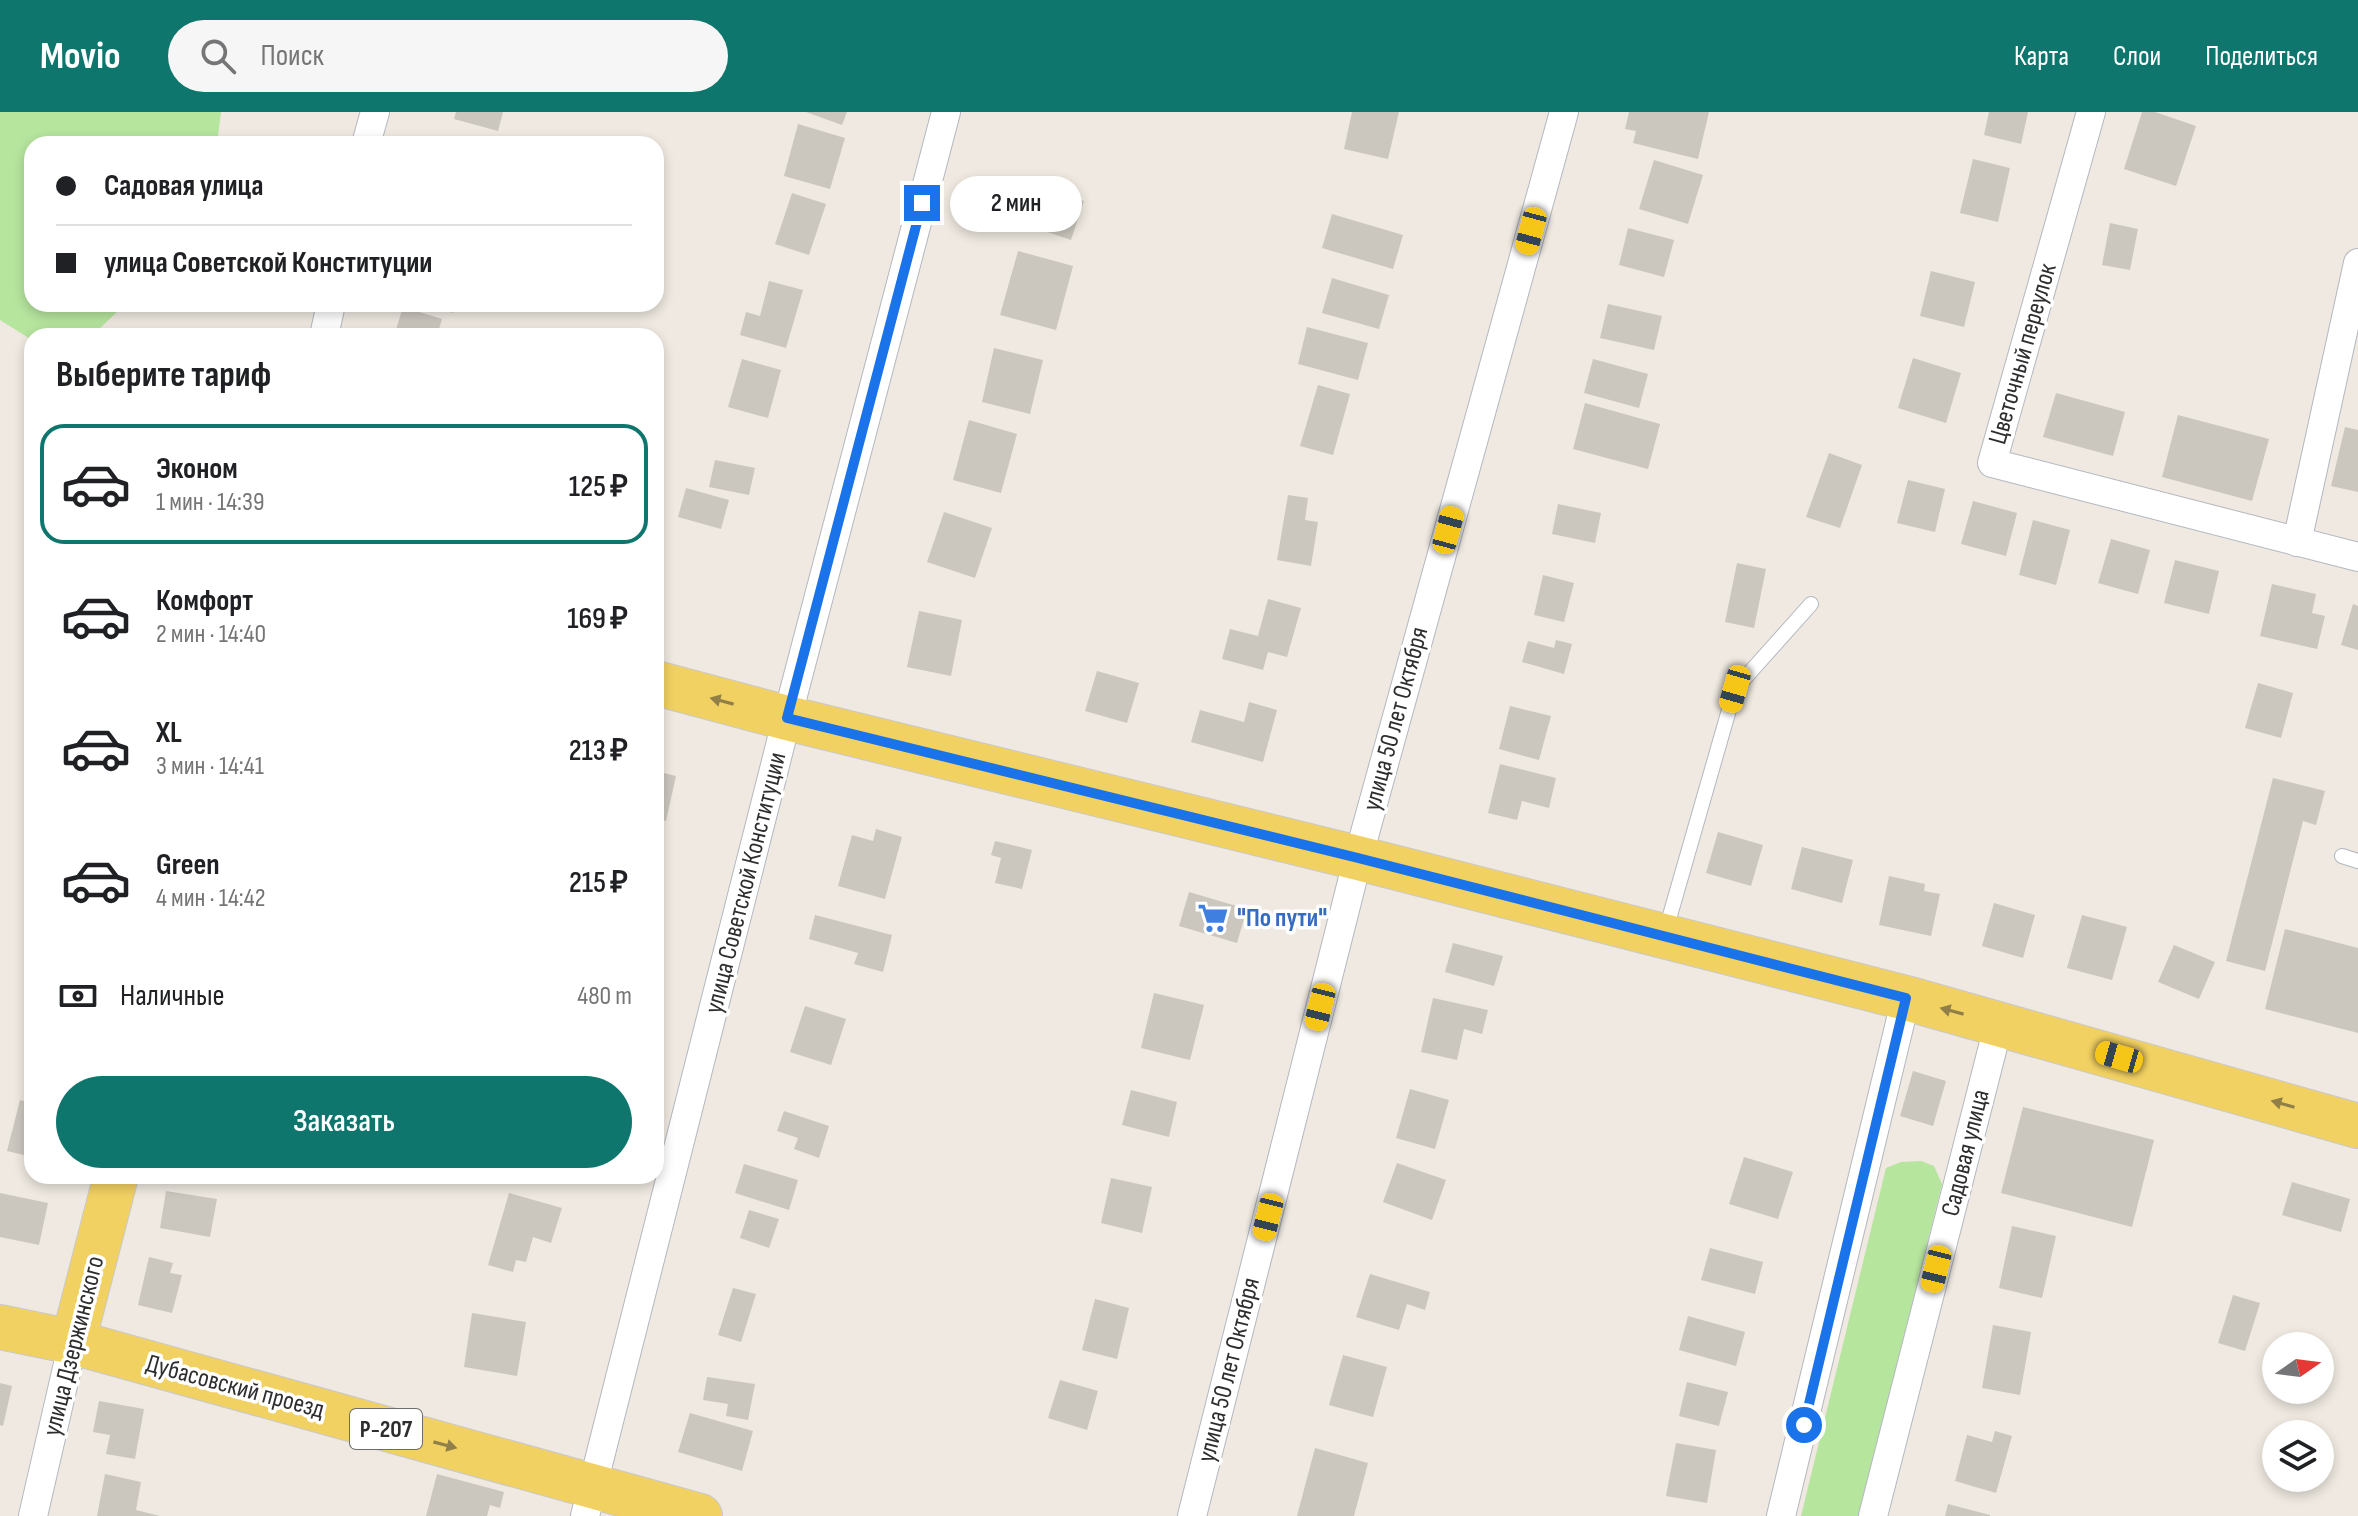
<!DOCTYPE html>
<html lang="ru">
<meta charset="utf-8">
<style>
body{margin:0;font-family:"Sofia Sans Condensed",sans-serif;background:#f6f6f6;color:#202124;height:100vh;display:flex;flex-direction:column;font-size:30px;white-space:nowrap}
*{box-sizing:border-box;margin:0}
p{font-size:26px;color:#757577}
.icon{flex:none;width:44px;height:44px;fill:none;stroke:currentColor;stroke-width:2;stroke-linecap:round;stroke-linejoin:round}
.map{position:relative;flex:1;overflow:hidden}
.details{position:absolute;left:24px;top:216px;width:640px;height:856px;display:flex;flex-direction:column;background:#fff;border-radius:24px;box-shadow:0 4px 12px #0003}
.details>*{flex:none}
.top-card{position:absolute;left:24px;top:24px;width:640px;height:176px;border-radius:24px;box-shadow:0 4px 12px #0003;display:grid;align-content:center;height:176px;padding:0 32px;background:#fff}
.needle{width:52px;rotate:76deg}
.buttons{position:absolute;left:2262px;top:1220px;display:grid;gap:16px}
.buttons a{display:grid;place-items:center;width:72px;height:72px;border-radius:50%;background:#fff;box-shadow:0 4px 12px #0003;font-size:40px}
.end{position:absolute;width:36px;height:36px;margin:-18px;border:10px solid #1a73e8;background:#fff;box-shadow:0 0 0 4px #fff}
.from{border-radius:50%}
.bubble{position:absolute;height:56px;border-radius:28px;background:#fff;box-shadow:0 4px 12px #0003;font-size:26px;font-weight:600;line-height:56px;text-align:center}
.car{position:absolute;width:24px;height:48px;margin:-24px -12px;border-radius:10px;box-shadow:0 0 6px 2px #0007;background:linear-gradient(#f5c518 24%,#345 0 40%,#f5c518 0 76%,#345 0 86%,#f5c518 0)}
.top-card b{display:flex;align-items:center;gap:28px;height:76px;font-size:30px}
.top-card b+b{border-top:2px solid #e0e0e0}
.top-card i{width:20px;height:20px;background:#202124}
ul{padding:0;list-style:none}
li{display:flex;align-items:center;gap:24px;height:120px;margin:0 16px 12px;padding:0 16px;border:4px solid transparent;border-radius:24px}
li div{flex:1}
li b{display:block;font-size:30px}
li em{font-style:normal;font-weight:600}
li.on{border-color:#0f766e}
li>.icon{width:72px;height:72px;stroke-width:1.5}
h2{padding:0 32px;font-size:36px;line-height:96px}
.pay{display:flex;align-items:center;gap:20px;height:88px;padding:0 32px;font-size:30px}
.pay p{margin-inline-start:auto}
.action{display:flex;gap:16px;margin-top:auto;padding:16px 32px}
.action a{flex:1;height:92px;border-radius:48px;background:#0f766e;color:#fff;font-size:32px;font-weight:600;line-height:92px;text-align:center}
header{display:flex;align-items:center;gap:48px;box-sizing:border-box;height:112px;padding:0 40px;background:#0f766e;color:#fff}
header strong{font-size:38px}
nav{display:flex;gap:44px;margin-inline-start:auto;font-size:28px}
.search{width:560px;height:72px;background:#f6f6f6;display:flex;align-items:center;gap:20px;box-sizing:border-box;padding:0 28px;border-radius:44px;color:#757577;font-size:30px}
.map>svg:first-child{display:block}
.green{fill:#b6e59e}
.building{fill:#cbc7bf}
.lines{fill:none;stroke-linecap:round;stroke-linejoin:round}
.service-casing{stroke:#b4b7c1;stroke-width:16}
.minor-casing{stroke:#b4b7c1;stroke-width:30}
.primary-casing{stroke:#c9c9c9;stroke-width:46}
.service{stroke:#fff;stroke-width:14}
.minor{stroke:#fff;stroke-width:28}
.primary{stroke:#f2d163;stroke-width:44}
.oneway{fill:#908048}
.route{stroke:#1a73e8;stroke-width:10}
.labels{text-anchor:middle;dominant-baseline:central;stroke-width:7;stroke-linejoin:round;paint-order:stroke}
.shield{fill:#fff;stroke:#6d6d6d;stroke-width:2}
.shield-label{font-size:24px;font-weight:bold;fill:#2e2e2e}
.street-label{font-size:26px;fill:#2e2e2e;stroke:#fff}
.shop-label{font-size:26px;font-weight:bold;fill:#366cbe;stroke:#fff;text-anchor:start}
</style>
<header>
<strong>Movio</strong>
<div class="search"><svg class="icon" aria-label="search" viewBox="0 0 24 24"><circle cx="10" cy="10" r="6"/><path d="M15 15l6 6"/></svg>Поиск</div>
<nav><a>Карта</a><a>Слои</a><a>Поделиться</a></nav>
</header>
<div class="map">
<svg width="2358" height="1404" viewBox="0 0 2358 1404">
<rect width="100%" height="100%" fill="#efe9e1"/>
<g class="green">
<polygon points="0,0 221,0 217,32 32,32 32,192 125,192 92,224 32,224 32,228 0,208"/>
<polygon points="1921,1049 1934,1054 1942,1072 1859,1404 1801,1404 1886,1056 1901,1050"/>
</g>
<g class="building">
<polygon points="456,0 503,0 498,19 454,7"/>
<polygon points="806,0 847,0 842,13"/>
<polygon points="1352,0 1399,0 1388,47 1344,37"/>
<polygon points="1629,0 1709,0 1698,47 1633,31 1636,19 1625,17"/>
<polygon points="1989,0 2028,0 2021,32 1984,23"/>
<polygon points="2142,0 2155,0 2196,14 2176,74 2124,57"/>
<polygon points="798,12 845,26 830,77 784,64"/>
<polygon points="1973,47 2010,56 1998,110 1960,101"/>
<polygon points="1654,48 1703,63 1688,112 1639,97"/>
<polygon points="1034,72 1084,89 1071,128 1021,111"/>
<polygon points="792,81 826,92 809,143 775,132"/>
<polygon points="1332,102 1403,123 1393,157 1322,136"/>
<polygon points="2110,111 2138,117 2130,158 2102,153"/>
<polygon points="1628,116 1674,128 1664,165 1619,153"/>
<polygon points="1018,139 1073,154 1056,218 1000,203"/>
<polygon points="1931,159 1975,170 1964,215 1920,204"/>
<polygon points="1332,166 1389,183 1379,217 1322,201"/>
<polygon points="769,169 803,178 786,236 740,223 746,200 760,204"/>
<polygon points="427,192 456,192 453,201"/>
<polygon points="1608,192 1662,204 1654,238 1600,226"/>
<polygon points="403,195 442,207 437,224 394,224"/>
<polygon points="1307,215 1368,231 1358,268 1298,252"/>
<polygon points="994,236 1043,248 1030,302 982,290"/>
<polygon points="1913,246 1961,261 1946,311 1898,296"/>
<polygon points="742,247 781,258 768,306 728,295"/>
<polygon points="1593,247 1648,262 1639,296 1584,281"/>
<polygon points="1318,273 1350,282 1333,343 1300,334"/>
<polygon points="2056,281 2125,300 2113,344 2043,325"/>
<polygon points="1585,291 1660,312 1648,357 1573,337"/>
<polygon points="2178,303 2269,327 2252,389 2162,365"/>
<polygon points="969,308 1017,322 1001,381 953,368"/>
<polygon points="2345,315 2358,318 2358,380 2331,374"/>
<polygon points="1829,341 1862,353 1840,416 1806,405"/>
<polygon points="715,348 755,356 749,383 709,375"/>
<polygon points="1908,368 1945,377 1935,420 1897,411"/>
<polygon points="686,376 729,388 721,417 678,405"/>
<polygon points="1288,383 1308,386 1305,408 1318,410 1311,454 1277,448"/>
<polygon points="1973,389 2017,401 2006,444 1961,432"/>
<polygon points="1558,392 1601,401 1595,431 1552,422"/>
<polygon points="944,400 992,416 975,466 927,450"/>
<polygon points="2033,408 2070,418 2056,473 2019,463"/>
<polygon points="2111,427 2150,438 2138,482 2098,471"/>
<polygon points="2175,448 2219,459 2209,502 2164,491"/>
<polygon points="1737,451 1766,457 1754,516 1725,510"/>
<polygon points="1543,463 1574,471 1564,510 1534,503"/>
<polygon points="2272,472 2316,482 2312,501 2325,504 2317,537 2260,524"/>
<polygon points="1268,487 1301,496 1287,545 1268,540 1263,558 1222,547 1230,517 1258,524"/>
<polygon points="2353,492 2358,494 2358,538 2341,533"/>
<polygon points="919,499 962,508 951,564 907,555"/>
<polygon points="1556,528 1572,532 1564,562 1522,550 1528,529 1554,536"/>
<polygon points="1097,559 1139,571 1127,611 1085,599"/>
<polygon points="2258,571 2293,581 2281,626 2245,616"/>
<polygon points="1249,590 1277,598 1263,650 1191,630 1200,598 1244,610"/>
<polygon points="1510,594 1551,604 1539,648 1499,637"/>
<polygon points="1500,652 1556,666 1549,696 1522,689 1517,708 1488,701"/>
<polygon points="656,659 676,664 666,709 656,707"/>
<polygon points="2273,666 2325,679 2316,713 2303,709 2265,859 2226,849"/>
<polygon points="876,717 902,725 885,787 838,774 852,723 873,729"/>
<polygon points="1718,720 1763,733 1751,774 1706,761"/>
<polygon points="995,729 1032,738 1022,777 995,771 1001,746 991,743"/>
<polygon points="1802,735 1853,748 1842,791 1791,777"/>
<polygon points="1889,764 1925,772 1924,779 1940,782 1931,824 1879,813"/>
<polygon points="1189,780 1247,797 1237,831 1179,814"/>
<polygon points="1994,791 2035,803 2023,846 1982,834"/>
<polygon points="815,803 892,823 883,860 854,852 858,841 809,827"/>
<polygon points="2082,803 2127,815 2112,868 2067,856"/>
<polygon points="2285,817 2358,836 2358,921 2265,897"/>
<polygon points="1453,831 1503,844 1494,874 1445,860"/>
<polygon points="2174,833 2215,850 2199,887 2158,870"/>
<polygon points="1154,881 1204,893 1190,948 1141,936"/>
<polygon points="1433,886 1488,898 1482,922 1464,917 1457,948 1421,940"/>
<polygon points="805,894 846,907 831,953 790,940"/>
<polygon points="1913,959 1946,969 1933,1014 1900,1004"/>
<polygon points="1410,977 1449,988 1435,1037 1396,1026"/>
<polygon points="1131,978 1177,990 1169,1025 1122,1013"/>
<polygon points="20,988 32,991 32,1045 7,1039"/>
<polygon points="2023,995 2154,1028 2132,1115 2001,1081"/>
<polygon points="784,999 829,1014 819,1046 794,1037 798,1026 777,1019"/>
<polygon points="1744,1045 1793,1060 1778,1107 1729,1092"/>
<polygon points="1397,1051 1446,1068 1432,1108 1383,1090"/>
<polygon points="744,1052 798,1068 789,1098 735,1081"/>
<polygon points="1111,1066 1152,1075 1142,1121 1101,1111"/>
<polygon points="2292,1070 2350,1087 2341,1120 2282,1103"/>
<polygon points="166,1079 217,1087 210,1125 160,1116"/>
<polygon points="0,1081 48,1091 39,1133 0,1125"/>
<polygon points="509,1081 562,1096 551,1131 533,1125 526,1150 516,1148 513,1160 488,1153"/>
<polygon points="749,1098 779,1107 769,1136 740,1126"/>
<polygon points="2012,1114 2056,1124 2042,1186 1999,1176"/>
<polygon points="1710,1136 1763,1150 1755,1182 1701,1168"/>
<polygon points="149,1145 173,1151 170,1161 182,1163 172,1201 138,1193"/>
<polygon points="1370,1162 1430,1180 1425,1198 1407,1192 1399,1218 1356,1205"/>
<polygon points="733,1176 756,1182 741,1230 718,1223"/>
<polygon points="2233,1183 2260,1191 2245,1239 2218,1231"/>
<polygon points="1095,1187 1129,1196 1117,1247 1082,1238"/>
<polygon points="472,1201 526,1210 517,1264 464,1255"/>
<polygon points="1688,1204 1745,1220 1736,1254 1679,1238"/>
<polygon points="1993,1213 2031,1220 2020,1283 1982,1276"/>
<polygon points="1343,1243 1387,1255 1373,1305 1329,1293"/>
<polygon points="707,1265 755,1272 748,1308 726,1304 728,1292 703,1288"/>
<polygon points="1060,1268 1098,1279 1087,1318 1048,1306"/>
<polygon points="1687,1270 1728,1280 1719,1314 1679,1304"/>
<polygon points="0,1271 12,1274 3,1314 0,1313"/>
<polygon points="99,1289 144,1297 135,1347 106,1342 110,1323 93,1320"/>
<polygon points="690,1301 753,1319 742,1359 678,1340"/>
<polygon points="1995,1319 2012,1324 1996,1381 1955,1369 1967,1323 1992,1330"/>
<polygon points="1676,1331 1716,1338 1707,1391 1666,1384"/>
<polygon points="1315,1336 1368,1351 1354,1404 1297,1404"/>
<polygon points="105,1362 141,1370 136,1398 160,1404 97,1404"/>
<polygon points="437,1362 504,1380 500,1396 490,1393 487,1404 426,1404"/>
<polygon points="1948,1392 1990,1403 1990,1404 1945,1404"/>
</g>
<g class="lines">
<g class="service-casing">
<g id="service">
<polyline points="2342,744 2358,749"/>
<polyline points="1665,821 1735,577 1811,492"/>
</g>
</g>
<g class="minor-casing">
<g id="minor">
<polyline points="2091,0 1992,351 2358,445"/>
<polyline points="366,32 375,0"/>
<polyline points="324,224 331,192"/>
<polyline points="2297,430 2358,151"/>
<polyline points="33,1404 73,1230"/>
<polyline points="585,1404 787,606 946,0"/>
<polyline points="1192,1404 1358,746 1564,0"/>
<polyline points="1781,1404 1906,886"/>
<polyline points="1873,1404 1999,911"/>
</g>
</g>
<g class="primary-casing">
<g id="primary">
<polyline points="656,571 787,606 1358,746 1906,886 2358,1014"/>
<polyline points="0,1215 73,1230 700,1404"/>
<polyline points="73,1230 116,1064"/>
</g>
</g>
<use href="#service" class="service"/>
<use href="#minor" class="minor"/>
<use href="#primary" class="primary"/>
</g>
<defs><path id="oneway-solid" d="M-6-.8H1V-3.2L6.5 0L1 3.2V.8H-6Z" transform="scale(2)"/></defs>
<g class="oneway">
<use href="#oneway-solid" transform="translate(722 589) rotate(-165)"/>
<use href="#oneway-solid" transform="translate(1952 899) rotate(-165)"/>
<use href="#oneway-solid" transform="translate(2283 992) rotate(-164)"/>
<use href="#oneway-solid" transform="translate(445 1333) rotate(15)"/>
</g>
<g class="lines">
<polyline class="route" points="922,91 787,606 1358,746 1906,886 1804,1313"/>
</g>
<defs>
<g id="supermarket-bare" transform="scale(2.4)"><path d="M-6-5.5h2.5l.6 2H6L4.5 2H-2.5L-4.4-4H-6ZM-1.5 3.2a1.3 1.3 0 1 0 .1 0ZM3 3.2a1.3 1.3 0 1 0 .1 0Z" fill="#3f7fe0" stroke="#fff" stroke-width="2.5" paint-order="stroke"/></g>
</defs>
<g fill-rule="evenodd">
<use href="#supermarket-bare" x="1213" y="806"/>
</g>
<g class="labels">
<rect class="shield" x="350" y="1297" width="72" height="40" rx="6"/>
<g class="shield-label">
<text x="386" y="1317">Р-207</text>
</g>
<g class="street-label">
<text transform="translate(2023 242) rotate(-74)">Цветочный переулок</text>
<text transform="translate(1396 607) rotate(-75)">улица 50 лет Октября</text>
<text transform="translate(746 771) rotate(-76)">улица Советской Конституции</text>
<text transform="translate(1966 1041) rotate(-76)">Садовая улица</text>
<text transform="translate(74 1234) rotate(-76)">улица Дзержинского</text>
<text transform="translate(1229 1258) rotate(-76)">улица 50 лет Октября</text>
<text transform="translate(235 1275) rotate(15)">Дубасовский проезд</text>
</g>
<g class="shop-label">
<text x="1237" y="806">"По пути"</text>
</g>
</g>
</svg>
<div class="buttons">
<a><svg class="needle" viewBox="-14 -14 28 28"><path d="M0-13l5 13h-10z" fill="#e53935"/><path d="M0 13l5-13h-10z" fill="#757577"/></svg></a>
<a><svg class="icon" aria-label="layers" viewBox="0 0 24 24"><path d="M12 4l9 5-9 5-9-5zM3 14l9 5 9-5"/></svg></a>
</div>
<i class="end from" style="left:1804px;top:1313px"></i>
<i class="end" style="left:922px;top:91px"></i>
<div class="bubble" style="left:950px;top:64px;width:132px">2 мин</div>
<i class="car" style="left:1531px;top:119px;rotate:195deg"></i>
<i class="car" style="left:1448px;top:418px;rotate:15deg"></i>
<i class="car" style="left:1735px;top:577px;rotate:196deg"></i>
<i class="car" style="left:1320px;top:895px;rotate:194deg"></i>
<i class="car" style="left:2119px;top:945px;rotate:286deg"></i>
<i class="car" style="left:1268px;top:1105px;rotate:194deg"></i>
<i class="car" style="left:1936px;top:1157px;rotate:194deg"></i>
<div class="top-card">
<b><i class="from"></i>Садовая улица</b>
<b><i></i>улица Советской Конституции</b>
</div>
<section class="details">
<h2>Выберите тариф</h2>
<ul>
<li class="on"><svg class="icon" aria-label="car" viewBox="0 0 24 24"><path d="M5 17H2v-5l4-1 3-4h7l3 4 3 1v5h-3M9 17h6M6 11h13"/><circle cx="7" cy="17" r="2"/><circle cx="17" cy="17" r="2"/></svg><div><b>Эконом</b><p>1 мин · 14:39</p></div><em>125 ₽</em></li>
<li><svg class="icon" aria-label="car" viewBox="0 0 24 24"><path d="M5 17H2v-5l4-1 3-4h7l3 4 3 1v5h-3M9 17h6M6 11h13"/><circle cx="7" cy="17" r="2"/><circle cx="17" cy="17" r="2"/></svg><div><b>Комфорт</b><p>2 мин · 14:40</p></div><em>169 ₽</em></li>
<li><svg class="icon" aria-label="car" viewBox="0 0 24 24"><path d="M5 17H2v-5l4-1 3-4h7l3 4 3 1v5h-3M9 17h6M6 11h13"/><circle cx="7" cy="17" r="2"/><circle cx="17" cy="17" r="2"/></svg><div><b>XL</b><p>3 мин · 14:41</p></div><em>213 ₽</em></li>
<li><svg class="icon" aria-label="car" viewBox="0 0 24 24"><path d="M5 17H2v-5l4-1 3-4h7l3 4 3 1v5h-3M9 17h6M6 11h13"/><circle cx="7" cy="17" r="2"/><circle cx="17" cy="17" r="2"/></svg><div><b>Green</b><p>4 мин · 14:42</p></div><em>215 ₽</em></li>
</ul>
<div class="pay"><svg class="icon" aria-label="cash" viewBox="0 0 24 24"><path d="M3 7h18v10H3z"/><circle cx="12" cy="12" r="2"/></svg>Наличные<p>480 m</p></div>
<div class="action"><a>Заказать</a></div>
</section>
</div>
